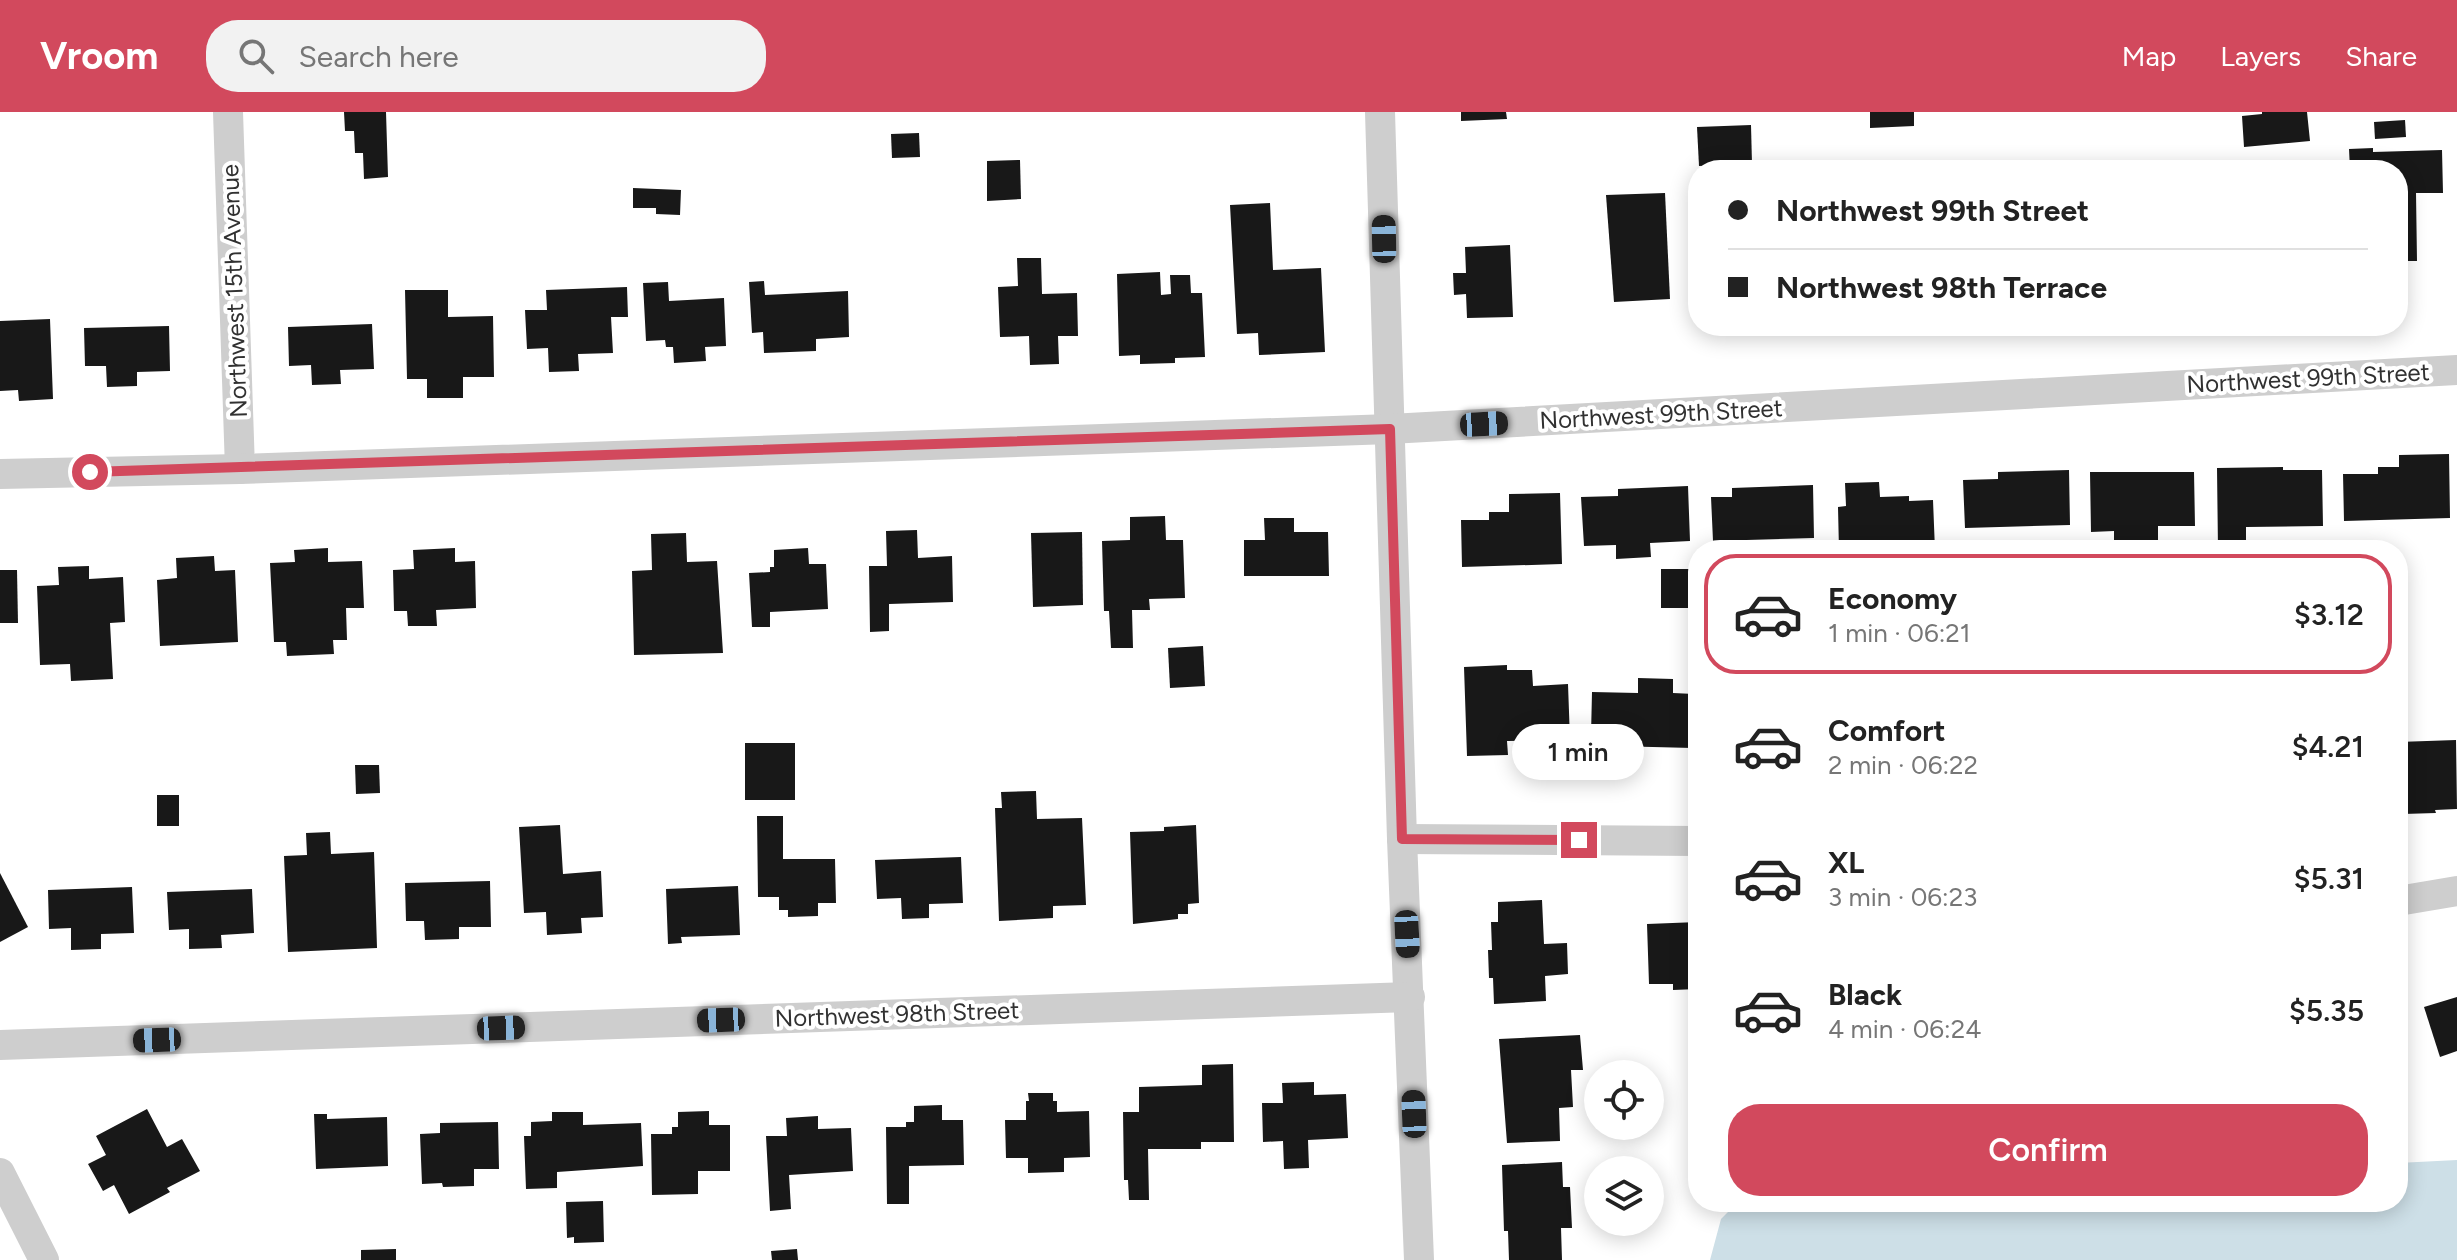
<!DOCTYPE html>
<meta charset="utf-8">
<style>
body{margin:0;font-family:Figtree,sans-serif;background:#f2f2f2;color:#222;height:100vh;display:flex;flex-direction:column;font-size:30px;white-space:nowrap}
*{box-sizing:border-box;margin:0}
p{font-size:26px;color:#767676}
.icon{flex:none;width:44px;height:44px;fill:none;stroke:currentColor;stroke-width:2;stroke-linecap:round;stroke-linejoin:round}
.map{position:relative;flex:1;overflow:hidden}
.details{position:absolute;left:1688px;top:428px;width:720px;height:672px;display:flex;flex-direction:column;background:#fff;border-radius:32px;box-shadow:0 4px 20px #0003}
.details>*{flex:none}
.banner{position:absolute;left:1688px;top:48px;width:720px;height:176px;border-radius:32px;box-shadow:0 4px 20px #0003;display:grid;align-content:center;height:176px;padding:0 40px;background:#fff}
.tools{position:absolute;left:1584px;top:948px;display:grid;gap:16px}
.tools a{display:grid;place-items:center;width:80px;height:80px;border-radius:50%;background:#fff;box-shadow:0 4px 20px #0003;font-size:40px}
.end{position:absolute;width:36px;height:36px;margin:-18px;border:10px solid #d2495d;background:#fff;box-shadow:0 0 0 4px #fff}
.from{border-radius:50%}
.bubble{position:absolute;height:56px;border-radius:28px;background:#fff;box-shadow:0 4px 20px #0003;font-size:26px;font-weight:600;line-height:56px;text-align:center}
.car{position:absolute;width:24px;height:48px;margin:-24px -12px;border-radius:10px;box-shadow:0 0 6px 2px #0007;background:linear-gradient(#222 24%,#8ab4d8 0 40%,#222 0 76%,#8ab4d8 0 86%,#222 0)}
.banner b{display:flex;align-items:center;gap:28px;height:76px;font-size:30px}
.banner b+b{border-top:2px solid #e0e0e0}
.banner i{width:20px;height:20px;background:#222}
ul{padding:14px 0 0;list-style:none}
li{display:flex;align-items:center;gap:24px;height:120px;margin:0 16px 12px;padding:0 24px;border:4px solid transparent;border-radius:32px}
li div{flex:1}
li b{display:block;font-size:30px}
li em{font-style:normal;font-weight:600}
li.selected{border-color:#d2495d}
li>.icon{width:72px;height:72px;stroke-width:1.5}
.action{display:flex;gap:16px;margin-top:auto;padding:16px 40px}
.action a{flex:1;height:92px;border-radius:32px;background:#d2495d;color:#fff;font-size:32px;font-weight:600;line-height:92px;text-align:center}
header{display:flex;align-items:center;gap:48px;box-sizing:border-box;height:112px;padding:0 40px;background:#d2495d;color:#fff}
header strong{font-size:38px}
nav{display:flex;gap:44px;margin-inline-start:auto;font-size:28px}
.search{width:560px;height:72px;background:#f2f2f2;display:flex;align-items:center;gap:20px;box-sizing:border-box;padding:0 28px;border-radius:32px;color:#767676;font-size:30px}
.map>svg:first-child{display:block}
.water{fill:#cddfe7}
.building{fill:#181818}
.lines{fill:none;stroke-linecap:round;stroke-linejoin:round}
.minor{stroke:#cecece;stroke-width:30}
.route{stroke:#d2495d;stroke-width:10}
.labels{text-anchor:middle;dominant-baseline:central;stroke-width:8;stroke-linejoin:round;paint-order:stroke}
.street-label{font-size:24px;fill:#313131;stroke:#fff}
</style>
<header>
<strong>Vroom</strong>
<div class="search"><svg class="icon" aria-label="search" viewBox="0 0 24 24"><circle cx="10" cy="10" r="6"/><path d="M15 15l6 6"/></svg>Search here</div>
<nav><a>Map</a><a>Layers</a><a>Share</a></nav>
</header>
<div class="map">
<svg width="2457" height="1148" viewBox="0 0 2457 1148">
<rect width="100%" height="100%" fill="#fff"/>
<polygon class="water" points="2457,1048 2457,1148 1710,1148 1721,1107 1738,1090 2398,1090 2398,1051"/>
<g class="building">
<polygon points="344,0 386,0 388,65 364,67 363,41 355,41 354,19 345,19"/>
<polygon points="1461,0 1506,0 1507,7 1461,9"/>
<polygon points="1870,0 1914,0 1914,14 1870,16"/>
<polygon points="2262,0 2307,0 2310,29 2244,35 2242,4 2262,2"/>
<polygon points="2405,8 2406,25 2375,27 2374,10"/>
<polygon points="1751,13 1752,52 1699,54 1697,15"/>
<polygon points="919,21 920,45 892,46 891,22"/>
<polygon points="2373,36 2373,40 2442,38 2443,81 2416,81 2417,149 2398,149 2398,58 2350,58 2349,37"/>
<polygon points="1020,48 1021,87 987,89 987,49"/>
<polygon points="2053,51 2053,58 1963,58 1963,54"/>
<polygon points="633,76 681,78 680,103 656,102 656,96 633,96"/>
<polygon points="1665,81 1670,187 1614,190 1606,83"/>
<polygon points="1270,91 1273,158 1321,156 1325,240 1259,243 1258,221 1237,222 1230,93"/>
<polygon points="1510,133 1513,205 1467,206 1466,182 1454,183 1453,161 1466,161 1465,135"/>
<polygon points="1017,146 1041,146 1042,182 1077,181 1078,224 1058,224 1059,252 1030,253 1029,224 1000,225 998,175 1018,174"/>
<polygon points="1160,160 1161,183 1171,182 1170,163 1190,163 1191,181 1202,181 1205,245 1175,246 1175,251 1140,252 1140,243 1119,244 1117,162"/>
<polygon points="764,169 765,183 848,179 849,225 816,227 816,239 764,241 763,220 752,221 749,170"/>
<polygon points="668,170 669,189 724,186 726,234 705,235 706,249 674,251 673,235 666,235 665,228 646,229 643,171"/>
<polygon points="627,175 628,205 611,205 613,241 578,242 579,259 549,260 548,236 527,237 525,198 547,198 546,178"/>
<polygon points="405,178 448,178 448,205 493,204 494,265 463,265 463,286 427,286 427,267 407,267"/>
<polygon points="50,207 53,287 19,289 18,278 0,279 0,209"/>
<polygon points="372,212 374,257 340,258 341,272 312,273 311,253 289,254 288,215"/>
<polygon points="169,214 170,259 137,260 137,274 107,275 106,254 85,254 84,216"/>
<polygon points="2449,342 2450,406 2344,409 2343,362 2378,362 2378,355 2399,355 2399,343"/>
<polygon points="2283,355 2283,358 2322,358 2323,414 2246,415 2246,438 2218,438 2217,356"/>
<polygon points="2069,358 2070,413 1965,416 1963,368 1998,367 1998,360"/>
<polygon points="2090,360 2194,360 2195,414 2158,414 2158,428 2114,428 2114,419 2091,420"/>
<polygon points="1879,370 1880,385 1909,384 1909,389 1933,388 1935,438 1839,438 1838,395 1846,394 1845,371"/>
<polygon points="1813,373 1814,426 1713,429 1711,385 1732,385 1732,376"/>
<polygon points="1688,374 1690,429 1650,431 1651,445 1616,447 1616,433 1584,434 1581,385 1618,384 1618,377"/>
<polygon points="1560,381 1562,452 1462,455 1461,408 1489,408 1489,400 1509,400 1509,382"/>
<polygon points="1165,404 1166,428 1183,428 1185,486 1149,487 1150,498 1132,498 1133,536 1111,536 1109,499 1104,499 1102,429 1130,428 1130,405"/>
<polygon points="1264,406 1294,406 1294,420 1328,420 1329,464 1244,464 1244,428 1265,428"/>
<polygon points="917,418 918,446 952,444 953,490 889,492 889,519 870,520 869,454 887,454 886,419"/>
<polygon points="1082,420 1083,493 1033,495 1031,421"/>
<polygon points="686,421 687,450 717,449 723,541 634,543 632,459 652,458 651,422"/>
<polygon points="328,436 328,450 362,449 364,496 346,496 347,528 333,528 334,542 287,544 286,530 274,530 270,451 295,450 294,438"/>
<polygon points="455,436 455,450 475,449 476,496 436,498 437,514 408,514 407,499 394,499 393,458 414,457 413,438"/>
<polygon points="808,436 809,452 826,452 828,497 770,500 770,515 752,515 749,461 770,460 770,455 774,455 774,438"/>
<polygon points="214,444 215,459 235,458 238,530 160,534 157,468 177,466 176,446"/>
<polygon points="89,454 89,467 123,465 125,510 110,511 113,567 71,569 70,552 40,553 37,474 59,473 58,455"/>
<rect x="1661" y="457" width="31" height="39"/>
<polygon points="0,458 17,458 18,511 0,511"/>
<polygon points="1203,534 1205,574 1170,576 1168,536"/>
<polygon points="1507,553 1507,558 1532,558 1533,574 1568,572 1570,628 1507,629 1508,643 1467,644 1464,555"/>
<polygon points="1638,566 1673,567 1673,581 1694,582 1693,636 1612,634 1612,624 1591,623 1592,580 1638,581"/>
<polygon points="2456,628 2457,697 2435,698 2436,701 2403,702 2403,698 2398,698 2398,630"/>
<rect x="745" y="631" width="50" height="57"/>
<polygon points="355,653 379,653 380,681 356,682"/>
<polygon points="1036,679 1037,707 1082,706 1086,793 1053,794 1053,806 999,809 995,696 1002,696 1001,680"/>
<rect x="157" y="683" width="22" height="31"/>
<polygon points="757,704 783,704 783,747 835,747 836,791 818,791 818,804 788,805 788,798 779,798 779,785 758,785"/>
<polygon points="560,713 563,762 601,759 603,805 581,806 582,821 547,823 546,800 524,801 519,715"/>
<polygon points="1196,713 1199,791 1188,792 1188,802 1178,802 1178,807 1133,812 1130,720 1164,719 1164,715"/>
<polygon points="330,720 331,742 374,740 377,836 288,840 284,744 307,743 306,721"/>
<polygon points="961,745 963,791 929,792 929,806 902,807 901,786 877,787 875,748"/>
<polygon points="0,761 28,815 0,830"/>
<polygon points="490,769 491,815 459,815 459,827 425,828 424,809 406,809 405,771"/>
<polygon points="738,774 740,823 681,825 682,831 668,832 666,777"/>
<polygon points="132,775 134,821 101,822 101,837 71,838 71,816 49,817 48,778"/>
<polygon points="252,777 254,821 221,823 222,836 189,837 189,817 169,818 167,780"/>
<polygon points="1542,788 1544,832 1567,831 1568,862 1545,864 1546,889 1494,892 1493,866 1489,866 1488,838 1492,838 1491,810 1498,810 1498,790"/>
<polygon points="1698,810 1698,877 1673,878 1673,872 1649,872 1647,812"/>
<polygon points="2457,885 2457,939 2440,945 2424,895"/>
<polygon points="1580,923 1583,958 1571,958 1573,995 1559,996 1560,1029 1507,1031 1499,927"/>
<polygon points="1233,952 1234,1030 1201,1030 1201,1037 1148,1037 1149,1088 1129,1088 1128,1068 1124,1068 1123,1000 1139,1000 1139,975 1202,973 1202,953"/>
<polygon points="1314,970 1314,983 1346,982 1348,1026 1308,1028 1309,1056 1284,1057 1283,1029 1263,1030 1262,991 1283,991 1282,971"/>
<polygon points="1028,981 1053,981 1053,989 1057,989 1057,1000 1089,999 1090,1045 1064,1046 1064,1060 1028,1061 1028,1046 1006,1046 1005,1008 1026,1008 1026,989 1029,989"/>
<polygon points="942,993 942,1008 963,1008 964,1053 909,1054 909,1092 887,1092 886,1015 906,1015 906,1010 914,1010 914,994"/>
<polygon points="147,997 167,1035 182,1027 200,1059 167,1076 170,1080 129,1102 114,1073 103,1079 88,1052 106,1043 96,1024"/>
<polygon points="709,999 709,1013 730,1013 730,1059 698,1059 698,1082 652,1083 651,1022 672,1022 672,1015 678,1015 678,1000"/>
<polygon points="552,1000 583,1000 583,1013 641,1011 643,1054 557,1060 557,1076 526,1077 524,1024 531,1024 531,1010 552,1009"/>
<polygon points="314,1002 327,1002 327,1007 387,1005 388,1054 316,1057"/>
<polygon points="818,1004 818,1017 851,1016 853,1059 789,1063 791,1097 770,1099 766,1024 787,1024 786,1006"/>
<polygon points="498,1010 499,1057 474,1057 474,1074 443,1075 442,1071 422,1072 420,1022 440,1021 440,1011"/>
<polygon points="1562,1050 1563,1075 1570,1075 1572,1116 1561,1116 1562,1148 1509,1148 1508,1119 1504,1119 1502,1053"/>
<polygon points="603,1089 604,1130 574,1131 574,1125 567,1126 566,1090"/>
<polygon points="396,1137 396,1148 361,1148 361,1138"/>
<polygon points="797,1137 798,1148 772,1148 771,1139"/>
</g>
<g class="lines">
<g class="minor">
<polyline points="228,0 240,357"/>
<polyline points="1380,0 1402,727 1419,1148"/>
<polyline points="0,362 240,357 1390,317 2457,258"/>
<polyline points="1402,727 1698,729"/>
<polyline points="2398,789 2457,779"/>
<polyline points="0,933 1410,885"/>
<polyline points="0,1061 44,1148"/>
</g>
</g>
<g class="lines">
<polyline class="route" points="90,360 1390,317 1402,727 1579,728"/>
</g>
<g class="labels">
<g class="street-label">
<text transform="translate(234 179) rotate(-92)">Northwest 15th Avenue</text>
<text transform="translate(2308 266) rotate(-3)">Northwest 99th Street</text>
<text transform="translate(1661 302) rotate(-3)">Northwest 99th Street</text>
<text transform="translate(897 902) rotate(-2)">Northwest 98th Street</text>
</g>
</g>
</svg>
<div class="tools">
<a><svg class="icon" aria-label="locate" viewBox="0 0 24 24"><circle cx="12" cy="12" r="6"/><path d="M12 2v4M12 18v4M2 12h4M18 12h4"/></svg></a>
<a><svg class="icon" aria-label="layers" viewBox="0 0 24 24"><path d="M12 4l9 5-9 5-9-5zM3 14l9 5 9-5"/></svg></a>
</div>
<i class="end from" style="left:90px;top:360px"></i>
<i class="end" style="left:1579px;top:728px"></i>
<div class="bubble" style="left:1512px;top:612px;width:132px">1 min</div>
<i class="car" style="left:1384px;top:127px;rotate:359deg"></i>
<i class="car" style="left:1484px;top:312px;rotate:87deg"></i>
<i class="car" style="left:1407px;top:822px;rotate:177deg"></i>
<i class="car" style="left:721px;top:908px;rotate:268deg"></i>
<i class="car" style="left:501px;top:916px;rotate:88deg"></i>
<i class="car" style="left:157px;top:928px;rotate:268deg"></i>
<i class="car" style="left:1414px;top:1002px;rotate:358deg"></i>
<div class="banner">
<b><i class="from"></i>Northwest 99th Street</b>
<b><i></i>Northwest 98th Terrace</b>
</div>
<section class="details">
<ul>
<li class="selected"><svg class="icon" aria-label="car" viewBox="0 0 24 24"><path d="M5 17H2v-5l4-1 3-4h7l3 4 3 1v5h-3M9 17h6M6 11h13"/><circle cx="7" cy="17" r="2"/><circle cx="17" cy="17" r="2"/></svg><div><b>Economy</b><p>1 min · 06:21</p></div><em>$3.12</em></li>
<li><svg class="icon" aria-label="car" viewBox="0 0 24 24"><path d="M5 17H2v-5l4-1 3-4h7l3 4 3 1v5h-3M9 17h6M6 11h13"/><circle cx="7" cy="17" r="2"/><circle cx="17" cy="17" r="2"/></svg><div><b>Comfort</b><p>2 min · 06:22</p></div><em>$4.21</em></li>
<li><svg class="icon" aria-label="car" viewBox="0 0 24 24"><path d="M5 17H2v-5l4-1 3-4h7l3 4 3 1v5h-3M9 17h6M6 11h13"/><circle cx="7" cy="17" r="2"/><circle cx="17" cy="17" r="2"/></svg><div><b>XL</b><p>3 min · 06:23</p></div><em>$5.31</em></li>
<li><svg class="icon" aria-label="car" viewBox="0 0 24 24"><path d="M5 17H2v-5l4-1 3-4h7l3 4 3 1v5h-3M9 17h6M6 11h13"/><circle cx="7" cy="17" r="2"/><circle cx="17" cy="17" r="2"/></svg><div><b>Black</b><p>4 min · 06:24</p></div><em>$5.35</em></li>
</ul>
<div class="action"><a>Confirm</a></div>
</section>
</div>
